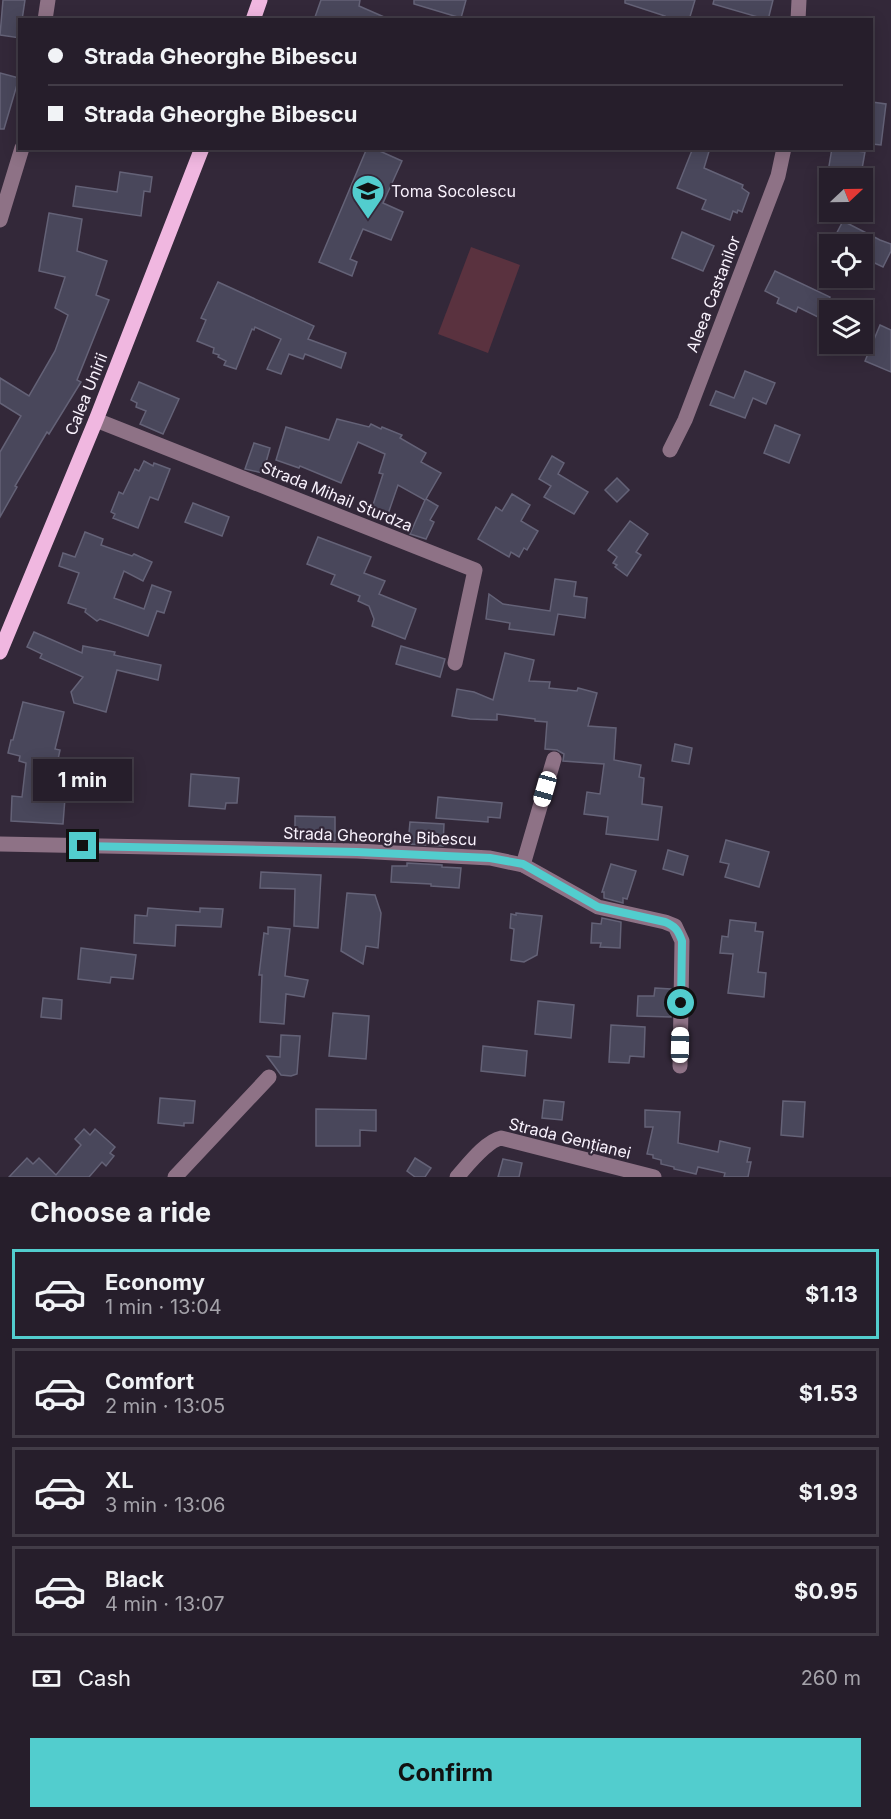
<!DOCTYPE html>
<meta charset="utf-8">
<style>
body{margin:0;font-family:Inter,sans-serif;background:#322b37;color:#f1f3f6;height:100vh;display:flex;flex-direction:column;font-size:22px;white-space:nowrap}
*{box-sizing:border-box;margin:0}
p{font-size:20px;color:#a4a2a9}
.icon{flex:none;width:33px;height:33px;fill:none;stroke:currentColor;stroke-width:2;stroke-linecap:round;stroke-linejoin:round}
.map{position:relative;height:1177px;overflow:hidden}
.side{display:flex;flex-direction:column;background:#261e2b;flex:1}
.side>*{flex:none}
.top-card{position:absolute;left:18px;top:18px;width:855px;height:132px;border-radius:0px;box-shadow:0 3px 15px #0003,0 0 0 2px #423c47;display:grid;align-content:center;height:132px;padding:0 30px;background:#261e2b}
.needle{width:39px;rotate:68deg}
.fabs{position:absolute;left:819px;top:168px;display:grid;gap:12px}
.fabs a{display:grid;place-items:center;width:54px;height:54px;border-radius:0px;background:#261e2b;box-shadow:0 3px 15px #0003,0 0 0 2px #423c47;font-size:30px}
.end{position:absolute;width:27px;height:27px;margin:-14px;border:8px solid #52cdce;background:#111;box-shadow:0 0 0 3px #111}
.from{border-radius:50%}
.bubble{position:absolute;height:42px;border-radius:0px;background:#261e2b;box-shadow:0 3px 15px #0003,0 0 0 2px #423c47;font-size:20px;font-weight:700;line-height:42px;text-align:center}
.car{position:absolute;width:18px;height:36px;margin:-18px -9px;border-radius:8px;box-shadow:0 0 4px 2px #0007;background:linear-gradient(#fff 24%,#345 0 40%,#fff 0 76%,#345 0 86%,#fff 0)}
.top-card b{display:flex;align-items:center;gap:21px;height:57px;font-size:22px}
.top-card b+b{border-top:2px solid #423c47}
.top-card i{width:15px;height:15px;background:#f1f3f6}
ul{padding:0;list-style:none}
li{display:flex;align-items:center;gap:18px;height:90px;margin:0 12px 9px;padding:0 18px;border:3px solid #423c47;border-radius:0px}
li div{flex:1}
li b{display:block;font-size:22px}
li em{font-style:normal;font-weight:700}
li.on{border-color:#52cdce}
li>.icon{width:54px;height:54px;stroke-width:1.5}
h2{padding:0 30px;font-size:27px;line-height:72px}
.pay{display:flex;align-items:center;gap:15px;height:66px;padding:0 30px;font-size:22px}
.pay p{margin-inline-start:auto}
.action{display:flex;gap:12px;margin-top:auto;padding:12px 30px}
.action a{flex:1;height:69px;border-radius:0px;background:#52cdce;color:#111;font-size:24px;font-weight:700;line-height:69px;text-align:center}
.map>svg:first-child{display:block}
.green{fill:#5a323f}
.building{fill:#49475b;stroke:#646277;stroke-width:1.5}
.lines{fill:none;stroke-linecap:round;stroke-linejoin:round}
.minor{stroke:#8e7286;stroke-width:15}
.major{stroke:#f0b7e0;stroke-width:15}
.route{stroke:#52cdce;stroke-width:8}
.labels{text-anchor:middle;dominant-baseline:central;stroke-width:4.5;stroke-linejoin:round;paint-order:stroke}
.poi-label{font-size:16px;fill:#f9f2fd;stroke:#332839;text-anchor:start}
.street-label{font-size:16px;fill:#f9f2fd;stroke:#332839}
</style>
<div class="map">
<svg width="891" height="1177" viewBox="0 0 891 1177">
<rect width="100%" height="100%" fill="#332839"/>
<polygon class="green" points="471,247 520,265 488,353 438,334"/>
<g class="building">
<polygon points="3,0 25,0 22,20 20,20 20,38 0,35"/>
<polygon points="321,0 360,0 359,6 391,20 314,20"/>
<polygon points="414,0 466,0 461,18 414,4"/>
<polygon points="625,0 695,0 689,20 664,20 665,16 625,3"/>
<polygon points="714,0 773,0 768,20 713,4"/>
<polygon points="0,73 19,78 4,129 0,129"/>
<polygon points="872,102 886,104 881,145 872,144"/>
<polygon points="367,148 373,148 402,161 383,203 403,212 391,240 363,229 350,259 357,262 352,276 319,262"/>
<polygon points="693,148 710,148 704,168 743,185 742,188 749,193 742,212 738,210 737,213 733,211 730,220 702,209 706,200 677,188"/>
<polygon points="832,148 865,152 862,169 854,168 852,178 827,178"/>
<polygon points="120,172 152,177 150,192 144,191 141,216 73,206 76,186 117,192"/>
<polygon points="49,213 82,219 77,251 107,261 96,295 109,300 77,380 81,382 49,434 47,432 15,486 17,487 0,517 0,452 21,416 0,403 0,378 29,396 55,351 68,315 55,308 65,277 39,271"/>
<polygon points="843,221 880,240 891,244 891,251 883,267 862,257 862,244 831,244"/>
<polygon points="682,232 714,246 703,271 672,258"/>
<polygon points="775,271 830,297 820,318 798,307 796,312 777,303 779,298 765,291"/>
<polygon points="218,282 314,326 308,339 346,353 341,368 305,354 303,359 289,354 281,374 267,369 281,339 255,327 254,330 252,329 236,369 224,365 226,361 218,357 219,355 213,353 214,348 197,341 206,320 201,318"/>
<polygon points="880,325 891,330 891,372 865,361"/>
<polygon points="745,371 775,383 766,404 753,398 745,418 710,405 716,391 734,398"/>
<polygon points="139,382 179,399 163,434 140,424 146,411 136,407 137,403 131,400"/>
<polygon points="337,419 369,427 371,424 381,429 382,427 402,435 400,438 426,453 421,462 441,473 426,499 438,506 430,520 434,522 426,539 410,534 425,500 398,485 388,514 372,508 383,474 379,473 385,454 358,442 341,483 300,466 299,468 276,460 286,427 329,440"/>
<polygon points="775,425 800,435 789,463 764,453"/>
<polygon points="254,443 270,448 263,473 245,469"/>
<polygon points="552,456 564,463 558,474 588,492 574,514 544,497 551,486 539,479"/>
<polygon points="144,461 153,466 154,463 170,469 158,500 150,497 138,528 113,518 115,514 111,512 119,492 123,494 135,469 139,471"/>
<polygon points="617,478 629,490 617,502 605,490"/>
<polygon points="512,494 530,505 521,521 538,531 527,550 524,548 519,557 511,552 509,557 478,539 496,507 502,511"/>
<polygon points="193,503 229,517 222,536 185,522"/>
<polygon points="630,521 648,534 636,552 641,555 627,576 615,567 617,565 613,563 617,557 608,550"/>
<polygon points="85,532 103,539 101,545 132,556 134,554 152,562 143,581 124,571 114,598 144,609 152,585 171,592 164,613 157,611 148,636 100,619 97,621 85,612 86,609 68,603 79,573 59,566 63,553 75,557"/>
<polygon points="318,537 371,557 364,573 385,581 379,594 416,609 405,639 372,626 374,619 369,606 358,601 360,596 331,584 335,575 307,564"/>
<polygon points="555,579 576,582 574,596 587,598 585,618 558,614 554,635 509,629 510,623 486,619 489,594 503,604 550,611"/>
<polygon points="34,632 82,653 83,646 115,652 114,655 161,665 158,680 117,670 106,712 74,703 71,692 83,677 40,658 42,654 27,647"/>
<polygon points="401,646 445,659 440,677 396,664"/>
<polygon points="505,653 534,660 529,681 550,682 549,688 577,691 578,688 597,693 588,726 616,728 614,760 641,765 639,777 644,778 642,804 662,807 658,840 606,834 608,817 584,814 587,792 600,794 604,764 563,761 564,754 557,750 545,749 547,722 535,721 535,719 497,714 497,720 470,719 452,716 457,689 474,692 493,700"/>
<polygon points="23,702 64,712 55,749 60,750 54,778 63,779 62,783 72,784 70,799 65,798 63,824 11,821 12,796 22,797 26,763 19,761 20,756 8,753 11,740 13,740"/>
<polygon points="675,744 692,748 689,764 672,761"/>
<polygon points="191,774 239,778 237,803 226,803 225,809 189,806"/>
<polygon points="438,797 502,803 500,818 488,817 488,822 436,818"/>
<polygon points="295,816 335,817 335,841 295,840"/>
<polygon points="410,822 444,824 443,846 408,844"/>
<polygon points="726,840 769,852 759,887 725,877 729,864 720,862"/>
<polygon points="668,850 688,856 683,875 663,869"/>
<polygon points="407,863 442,865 442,867 461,868 459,888 431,886 431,884 391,882 392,866 407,866"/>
<polygon points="611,864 636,871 627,899 623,898 623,903 604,898 604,892 602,892"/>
<polygon points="261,872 321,875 318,928 294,926 295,889 260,888"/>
<polygon points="347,893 375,895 381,913 378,948 366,946 363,964 341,951"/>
<polygon points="148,908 200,912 200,908 223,909 221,927 176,925 175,946 134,943 135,915 147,916"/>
<polygon points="516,913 542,916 537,955 524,962 511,960 514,929 510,928 511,914 516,915"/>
<polygon points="602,918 621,922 620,948 600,947 601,943 591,943 592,923 601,924"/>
<polygon points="730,920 756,923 755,931 763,932 758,972 766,973 764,997 728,993 733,954 720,953 722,936 728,937"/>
<polygon points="268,927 290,929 285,976 308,980 304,997 286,994 284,1024 260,1022 262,975 259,975 264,933 268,934"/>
<polygon points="81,948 136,955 133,979 111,977 110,983 78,979"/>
<polygon points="655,988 671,989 671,1017 637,1016 638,996 654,996"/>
<polygon points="43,998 62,1000 61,1019 41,1017"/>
<polygon points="538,1001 574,1005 571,1038 535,1034"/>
<polygon points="333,1013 369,1016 366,1059 329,1056"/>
<polygon points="611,1025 645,1027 644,1057 630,1056 629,1063 609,1062"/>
<polygon points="281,1035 300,1036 297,1074 291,1076 281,1075 267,1056 280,1057"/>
<polygon points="483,1046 527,1051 525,1076 481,1071"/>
<polygon points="160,1098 195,1101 193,1123 184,1123 184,1126 158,1123"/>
<polygon points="544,1100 564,1102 562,1120 542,1118"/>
<polygon points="783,1101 805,1102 803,1137 781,1135"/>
<polygon points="316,1109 376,1110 376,1131 360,1130 360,1146 316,1146"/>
<polygon points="645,1110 680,1112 678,1143 718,1152 720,1141 750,1148 747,1162 751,1162 748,1177 724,1177 725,1173 698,1167 696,1174 674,1169 674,1167 661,1164 661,1160 653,1158 653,1155 647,1154 653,1127 645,1127"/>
<polygon points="84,1129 90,1135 95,1129 115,1147 110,1153 114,1156 106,1166 102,1162 89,1177 9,1177 27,1158 33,1164 39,1158 56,1175 81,1145 75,1139"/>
<polygon points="415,1158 431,1168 425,1177 415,1177 407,1171"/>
<polygon points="503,1159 522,1163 519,1177 498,1177"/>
</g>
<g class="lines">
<g class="minor">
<polyline points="45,20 48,0"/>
<polyline points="798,20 799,0"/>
<polyline points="0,220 22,148"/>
<polyline points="96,420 475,570 455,663"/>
<polyline points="670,450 685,420 778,176 784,148"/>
<polyline points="0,844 357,851 490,858 523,865 598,907 665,922 675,926 682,941 680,1066"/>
<polyline points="523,865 554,759"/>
<polyline points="175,1177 269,1077"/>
<path d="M457 1177C467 1166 486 1141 501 1138L654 1177"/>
</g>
<g class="major">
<polyline points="253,20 260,0"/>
<polyline points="0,652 96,420 202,148"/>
</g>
</g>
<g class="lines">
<path class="route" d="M83 846 357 852 490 858 523 864 598 907 665 922C675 926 678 930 682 941L681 1003"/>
</g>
<defs>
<g id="school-pin" transform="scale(1.725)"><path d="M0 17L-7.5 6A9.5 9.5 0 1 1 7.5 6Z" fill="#52cdce" stroke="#332839"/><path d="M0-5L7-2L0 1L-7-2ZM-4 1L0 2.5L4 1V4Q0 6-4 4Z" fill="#111"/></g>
</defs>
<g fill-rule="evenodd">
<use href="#school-pin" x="368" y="191"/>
</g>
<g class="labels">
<g class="poi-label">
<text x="391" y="191">Toma Socolescu</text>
</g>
<g class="street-label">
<text transform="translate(713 294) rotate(-69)">Aleea Castanilor</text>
<text transform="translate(86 394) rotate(-68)">Calea Unirii</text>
<text transform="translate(337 496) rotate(22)">Strada Mihail Sturdza</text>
<text transform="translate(380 836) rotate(2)">Strada Gheorghe Bibescu</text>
<text transform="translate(570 1138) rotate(14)">Strada Gențianei</text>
</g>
</g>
</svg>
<div class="fabs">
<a><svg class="needle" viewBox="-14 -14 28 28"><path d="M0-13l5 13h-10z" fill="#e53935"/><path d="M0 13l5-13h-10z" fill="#a4a2a9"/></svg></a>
<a><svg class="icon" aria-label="locate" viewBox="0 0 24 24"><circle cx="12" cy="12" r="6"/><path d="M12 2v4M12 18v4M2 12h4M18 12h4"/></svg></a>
<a><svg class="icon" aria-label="layers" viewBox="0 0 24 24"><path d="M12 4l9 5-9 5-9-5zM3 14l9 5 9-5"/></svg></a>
</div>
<i class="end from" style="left:681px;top:1003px"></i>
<i class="end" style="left:83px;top:846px"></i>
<div class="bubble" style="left:33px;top:759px;width:99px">1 min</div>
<i class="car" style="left:545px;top:789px;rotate:196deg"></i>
<i class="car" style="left:680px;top:1045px;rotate:1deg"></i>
<div class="top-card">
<b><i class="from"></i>Strada Gheorghe Bibescu</b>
<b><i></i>Strada Gheorghe Bibescu</b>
</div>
</div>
<section class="side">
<h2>Choose a ride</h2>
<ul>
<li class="on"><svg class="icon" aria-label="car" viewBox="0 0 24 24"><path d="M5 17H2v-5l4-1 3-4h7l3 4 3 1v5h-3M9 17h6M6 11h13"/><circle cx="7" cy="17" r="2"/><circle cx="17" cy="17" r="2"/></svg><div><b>Economy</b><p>1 min · 13:04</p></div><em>$1.13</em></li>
<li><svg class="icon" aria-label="car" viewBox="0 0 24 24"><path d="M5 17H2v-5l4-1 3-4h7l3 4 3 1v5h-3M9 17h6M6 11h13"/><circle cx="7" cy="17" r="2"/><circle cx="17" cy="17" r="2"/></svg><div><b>Comfort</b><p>2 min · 13:05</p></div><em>$1.53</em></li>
<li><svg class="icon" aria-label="car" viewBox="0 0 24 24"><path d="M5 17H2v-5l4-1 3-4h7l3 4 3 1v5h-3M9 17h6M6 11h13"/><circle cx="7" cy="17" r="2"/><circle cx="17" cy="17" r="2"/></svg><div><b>XL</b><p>3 min · 13:06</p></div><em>$1.93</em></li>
<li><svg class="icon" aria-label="car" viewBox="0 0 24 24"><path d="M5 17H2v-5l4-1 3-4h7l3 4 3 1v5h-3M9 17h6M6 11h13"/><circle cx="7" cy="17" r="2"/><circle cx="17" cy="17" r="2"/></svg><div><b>Black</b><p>4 min · 13:07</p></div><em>$0.95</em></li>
</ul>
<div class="pay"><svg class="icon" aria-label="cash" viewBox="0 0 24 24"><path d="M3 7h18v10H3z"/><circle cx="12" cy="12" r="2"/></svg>Cash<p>260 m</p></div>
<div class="action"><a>Confirm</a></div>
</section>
